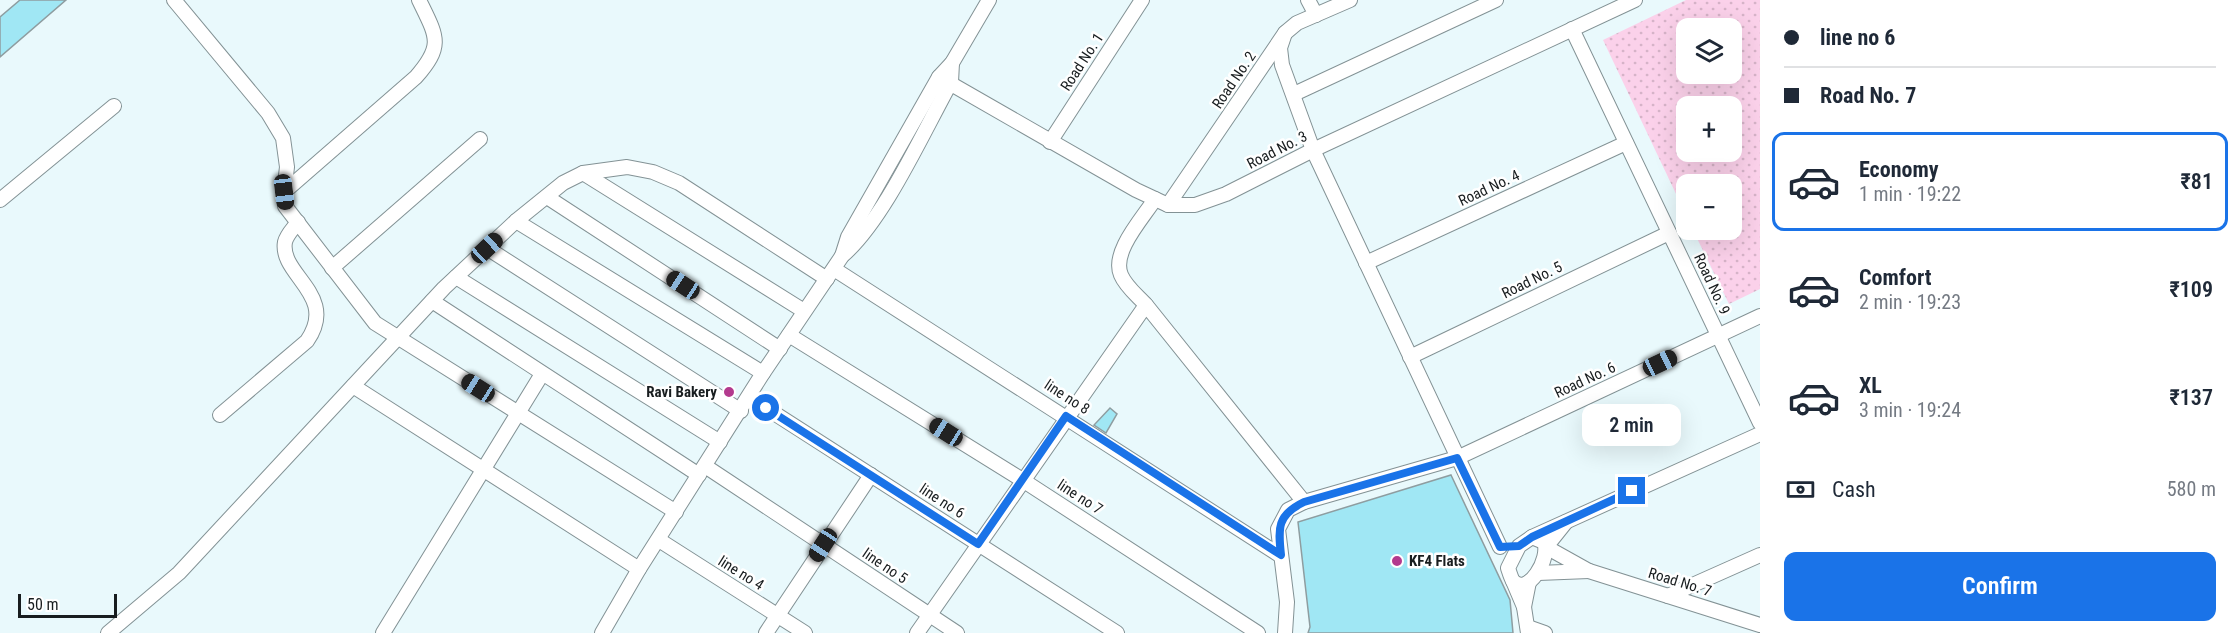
<!DOCTYPE html>
<meta charset="utf-8">
<style>
body{margin:0;font-family:"Roboto Condensed",sans-serif;background:#f2f2f3;color:#1f2937;height:100vh;display:flex;flex-direction:column;font-size:22px;white-space:nowrap}
*{box-sizing:border-box;margin:0}
p{font-size:20px;color:#747a83}
.icon{flex:none;width:33px;height:33px;fill:none;stroke:currentColor;stroke-width:2;stroke-linecap:round;stroke-linejoin:round}
.map{position:relative;flex:1;overflow:hidden}
.side{display:flex;flex-direction:column;background:#fff;width:480px}
.side>*{flex:none}
.banner{display:grid;align-content:center;height:132px;padding:0 24px;background:#fff}
.fabs{position:absolute;left:1676px;top:18px;display:grid;gap:12px}
.fabs a{display:grid;place-items:center;width:66px;height:66px;border-radius:12px;background:#fff;box-shadow:0 6px 24px #0002;font-size:30px}
.scale{position:absolute;left:18px;bottom:15px;width:99px;box-sizing:border-box;padding-left:6px;border:3px solid #181d1f;border-top:0;font-size:16px;line-height:21px;white-space:nowrap;color:#181d1f;-webkit-text-stroke:4px #fff;paint-order:stroke}
.end{position:absolute;width:27px;height:27px;margin:-14px;border:8px solid #1a73e8;background:#fff;box-shadow:0 0 0 3px #fff}
.from{border-radius:50%}
.bubble{position:absolute;height:42px;border-radius:12px;background:#fff;box-shadow:0 6px 24px #0002;font-size:20px;font-weight:600;line-height:42px;text-align:center}
.car{position:absolute;width:18px;height:36px;margin:-18px -9px;border-radius:8px;box-shadow:0 0 4px 2px #0007;background:linear-gradient(#222 24%,#8ab4d8 0 40%,#222 0 76%,#8ab4d8 0 86%,#222 0)}
.banner b{display:flex;align-items:center;gap:21px;height:57px;font-size:22px}
.banner b+b{border-top:2px solid #e0e1e3}
.banner i{width:15px;height:15px;background:#1f2937}
ul{padding:0;list-style:none}
li{display:flex;align-items:center;gap:18px;height:99px;margin:0 12px 9px;padding:0 12px;border:3px solid transparent;border-radius:12px}
li div{flex:1}
li b{display:block;font-size:22px}
li em{font-style:normal;font-weight:600}
li.active{border-color:#1a73e8}
li>.icon{width:54px;height:54px;stroke-width:1.5}
.pay{display:flex;align-items:center;gap:15px;height:66px;padding:0 24px;font-size:22px}
.pay p{margin-inline-start:auto}
.cta{display:flex;gap:12px;margin-top:auto;padding:12px 24px}
.cta a{flex:1;height:69px;border-radius:12px;background:#1a73e8;color:#fff;font-size:24px;font-weight:600;line-height:69px;text-align:center}
main{display:flex;flex:1;min-height:0}
.map>svg:first-child{display:block}
.grass{fill:url(#grass-dots);fill-rule:evenodd}
.building{fill:#a0e7f4;stroke:#8e9da0;stroke-width:1.5}
.lines{fill:none;stroke-linecap:round;stroke-linejoin:round}
.minor-casing{stroke:#839295;stroke-width:16}
.minor{stroke:#fff;stroke-width:14}
.route{stroke:#1a73e8;stroke-width:8}
.poi-dot{fill:#b33a8e;stroke:#fff;stroke-width:2}
.labels{text-anchor:middle;dominant-baseline:central;stroke-width:5;stroke-linejoin:round;paint-order:stroke}
.street-label{font-size:15px;fill:#181d1f;stroke:#fff}
.poi-label{font-size:15px;font-weight:bold;fill:#181d1f;stroke:#fff;text-anchor:end}
</style>
<main>
<div class="map">
<svg width="1760" height="633" viewBox="0 0 1760 633">
<defs>
<pattern id="grass-dots" width="8" height="8" patternUnits="userSpaceOnUse" patternTransform="scale(1.5)"><rect width="8" height="8" fill="#fbd1ea"/><path d="M2 2h.1M6 6h.1" fill="none" stroke="#d6b3c8" stroke-width="1.8" stroke-linecap="round"/></pattern>
</defs>
<rect width="100%" height="100%" fill="#e9f9fc"/>
<path class="grass" d="M1686 0H1760V289L1729 304 1693 230H1731V184H1686V215L1603 40ZM1686 28H1731V74H1686ZM1686 106H1731V152H1686Z"/>
<g class="building">
<polygon points="20,0 66,0 0,57 0,17"/>
<polygon points="1110,408 1117,414 1106,433 1094,425"/>
<polygon points="1451,475 1510,600 1513,633 1308,633 1310,627 1298,522"/>
</g>
<g class="lines">
<g class="minor-casing">
<g id="minor">
<polyline points="174,0 268,113 283,138 287,167 284,192 285,206 375,323 676,512"/>
<polyline points="1308,0 1316,15"/>
<polyline points="1572,29 1760,423"/>
<polyline points="1285,33 1280,48 1282,65 1313,150 1500,547"/>
<polyline points="939,77 1136,190 1168,205 1195,205 1226,194 1313,150 1635,0"/>
<polyline points="1294,94 1496,0"/>
<polyline points="1050,142 1142,0"/>
<polyline points="583,173 804,311"/>
<path d="M284 192 416 77C444 45 437 37 419 0"/>
<polyline points="547,197 780,349"/>
<polyline points="0,200 114,106"/>
<polyline points="1168,205 1285,33 1297,23 1350,0"/>
<polyline points="516,221 763,373"/>
<polyline points="487,248 741,411"/>
<polyline points="842,256 848,237 939,77 952,63 989,0"/>
<polyline points="1366,263 1626,143"/>
<polyline points="332,268 480,139"/>
<polyline points="834,269 1281,556"/>
<polyline points="456,277 720,442"/>
<polyline points="432,301 699,475"/>
<path d="M1146 305C1138 296 1126 287 1121 275 1111 252 1143 218 1155 199"/>
<polyline points="789,335 1024,481 1258,633"/>
<polyline points="1410,357 1669,233"/>
<polyline points="353,386 639,569"/>
<polyline points="749,397 1117,633"/>
<path d="M220 415 307 341C339 295 279 275 285 242 287 234 293 229 298 222"/>
<polyline points="705,466 957,633"/>
<polyline points="1532,537 1760,434"/>
<path d="M1532 537 1544 542C1551 558 1528 597 1513 581 1511 578 1509 571 1508 568L1519 546Z"/>
<polyline points="659,540 805,633"/>
<polyline points="1589,571 1760,625"/>
<polyline points="1538,573 1589,571 1546,547 1566,522"/>
<polyline points="1513,581 1524,607 1529,582"/>
<polyline points="1668,596 1760,555"/>
<polyline points="1524,607 1528,633"/>
<polyline points="1528,627 1545,633"/>
<polyline points="108,633 179,573 444,288 516,221 563,183 583,173 627,167 653,172 679,183 827,279"/>
<polyline points="383,633 542,374"/>
<path d="M602 633 639 569 763 373 842 256C884 220 923 132 951 82L952 63"/>
<polyline points="766,633 871,475"/>
<polyline points="917,633 1146,305 1304,502"/>
<polyline points="1285,633 1287,602 1278,529 1288,510 1304,502 1457,458 1760,316"/>
</g>
</g>
<use href="#minor" class="minor"/>
</g>
<g class="lines">
<path class="route" d="M766 408 978 544 1066 416 1281 555C1278 528 1277 515 1304 502L1457 458 1500 547 1519 546 1532 537 1632 491"/>
</g>
<g class="poi-dot">
<circle cx="729" cy="392" r="6"/>
<circle cx="1397" cy="561" r="6"/>
</g>
<g class="labels">
<g class="street-label">
<text transform="translate(1082 62) rotate(-57)">Road No. 1</text>
<text transform="translate(1234 80) rotate(-56)">Road No. 2</text>
<text transform="translate(1277 150) rotate(-27)">Road No. 3</text>
<text transform="translate(1489 188) rotate(-25)">Road No. 4</text>
<text transform="translate(1532 280) rotate(-26)">Road No. 5</text>
<text transform="translate(1712 284) rotate(65)">Road No. 9</text>
<text transform="translate(1585 380) rotate(-25)">Road No. 6</text>
<text transform="translate(1067 397) rotate(33)">line no 8</text>
<text transform="translate(1080 497) rotate(33)">line no 7</text>
<text transform="translate(942 501) rotate(33)">line no 6</text>
<text transform="translate(885 566) rotate(34)">line no 5</text>
<text transform="translate(741 573) rotate(32)">line no 4</text>
<text transform="translate(1680 582) rotate(17)">Road No. 7</text>
</g>
<g class="poi-label">
<text x="717" y="392">Ravi Bakery</text>
<text x="1409" y="561" text-anchor="start">KF4 Flats</text>
</g>
</g>
</svg>
<div class="fabs">
<a><svg class="icon" aria-label="layers" viewBox="0 0 24 24"><path d="M12 4l9 5-9 5-9-5zM3 14l9 5 9-5"/></svg></a>
<a>+</a>
<a>−</a>
</div>
<div class="scale">50 m</div>
<i class="end from" style="left:766px;top:408px"></i>
<i class="end" style="left:1632px;top:491px"></i>
<div class="bubble" style="left:1582px;top:404px;width:99px">2 min</div>
<i class="car" style="left:284px;top:192px;rotate:173deg"></i>
<i class="car" style="left:487px;top:248px;rotate:47deg"></i>
<i class="car" style="left:683px;top:285px;rotate:303deg"></i>
<i class="car" style="left:1660px;top:363px;rotate:65deg"></i>
<i class="car" style="left:478px;top:388px;rotate:302deg"></i>
<i class="car" style="left:946px;top:432px;rotate:302deg"></i>
<i class="car" style="left:823px;top:545px;rotate:213deg"></i>
</div>
<section class="side">
<div class="banner">
<b><i class="from"></i>line no 6</b>
<b><i></i>Road No. 7</b>
</div>
<ul>
<li class="active"><svg class="icon" aria-label="car" viewBox="0 0 24 24"><path d="M5 17H2v-5l4-1 3-4h7l3 4 3 1v5h-3M9 17h6M6 11h13"/><circle cx="7" cy="17" r="2"/><circle cx="17" cy="17" r="2"/></svg><div><b>Economy</b><p>1 min · 19:22</p></div><em>₹81</em></li>
<li><svg class="icon" aria-label="car" viewBox="0 0 24 24"><path d="M5 17H2v-5l4-1 3-4h7l3 4 3 1v5h-3M9 17h6M6 11h13"/><circle cx="7" cy="17" r="2"/><circle cx="17" cy="17" r="2"/></svg><div><b>Comfort</b><p>2 min · 19:23</p></div><em>₹109</em></li>
<li><svg class="icon" aria-label="car" viewBox="0 0 24 24"><path d="M5 17H2v-5l4-1 3-4h7l3 4 3 1v5h-3M9 17h6M6 11h13"/><circle cx="7" cy="17" r="2"/><circle cx="17" cy="17" r="2"/></svg><div><b>XL</b><p>3 min · 19:24</p></div><em>₹137</em></li>
</ul>
<div class="pay"><svg class="icon" aria-label="cash" viewBox="0 0 24 24"><path d="M3 7h18v10H3z"/><circle cx="12" cy="12" r="2"/></svg>Cash<p>580 m</p></div>
<div class="cta"><a>Confirm</a></div>
</section>
</main>
